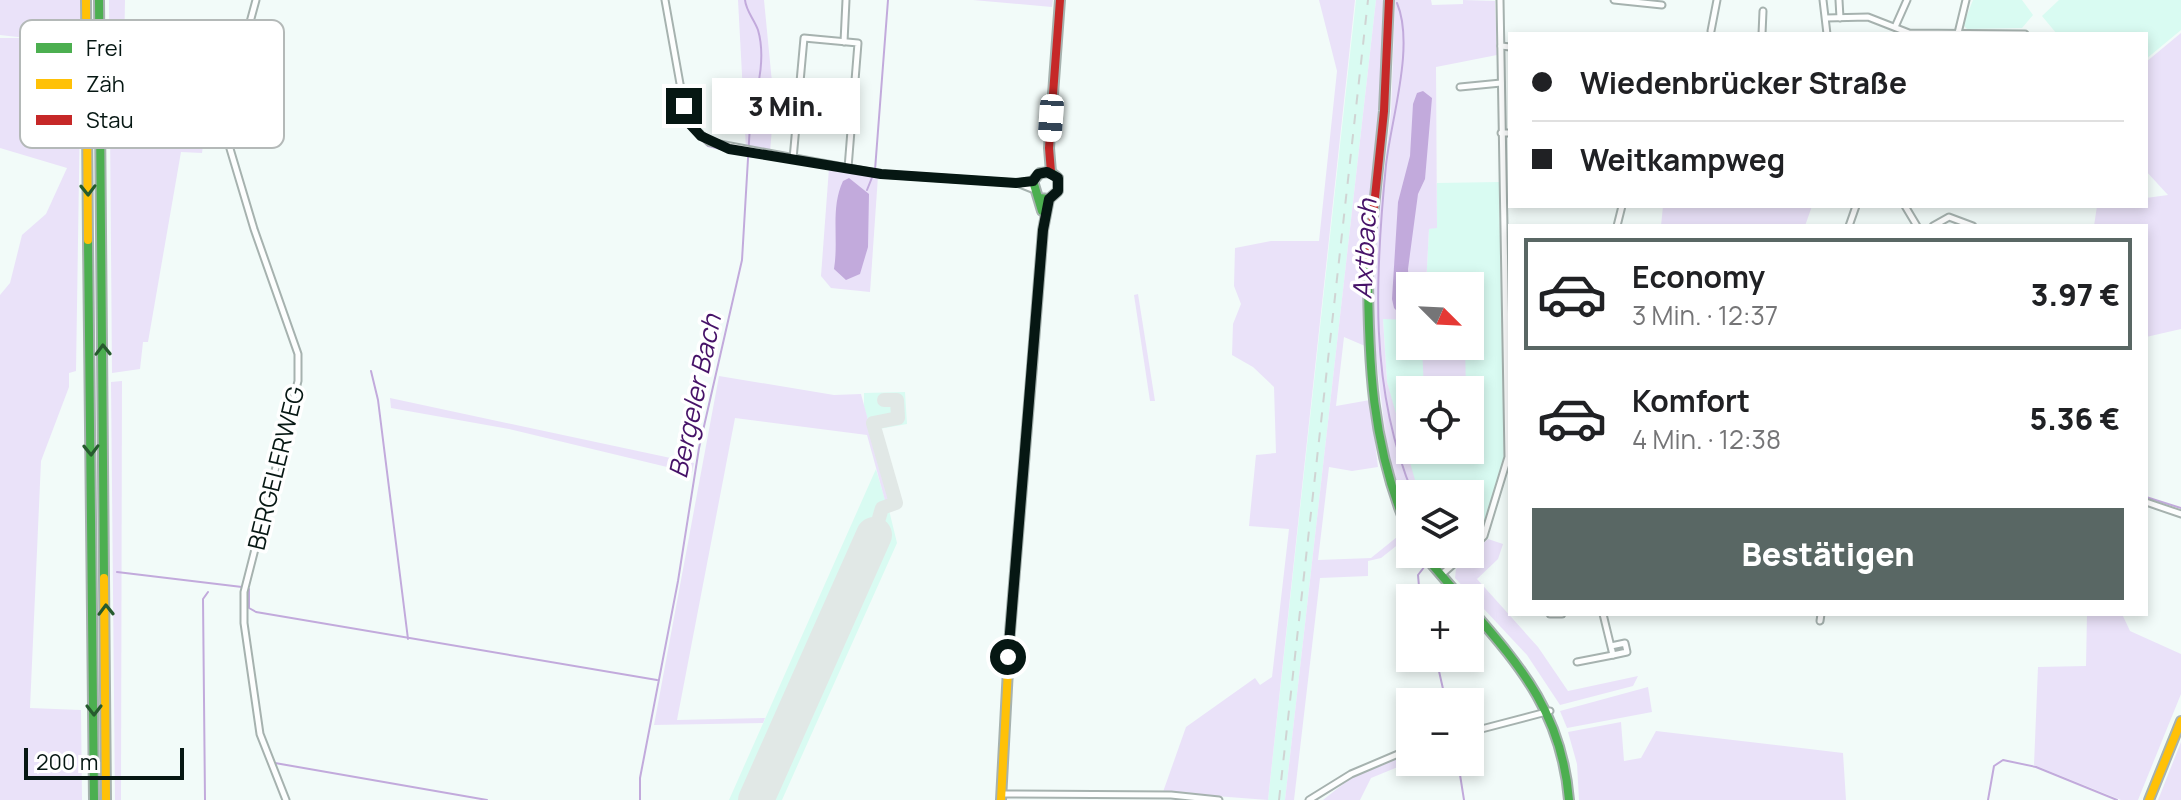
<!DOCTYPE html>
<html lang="de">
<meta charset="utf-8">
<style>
body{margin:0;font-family:Manrope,sans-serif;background:#f2f2f2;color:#202124;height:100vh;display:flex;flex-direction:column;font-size:30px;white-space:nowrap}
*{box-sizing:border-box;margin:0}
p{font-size:26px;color:#757577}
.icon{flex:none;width:44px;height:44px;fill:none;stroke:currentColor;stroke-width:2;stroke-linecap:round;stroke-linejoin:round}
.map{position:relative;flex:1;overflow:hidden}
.panel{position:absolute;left:1508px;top:224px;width:640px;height:392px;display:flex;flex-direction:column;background:#fff;border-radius:0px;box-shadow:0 4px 12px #0003}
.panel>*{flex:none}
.banner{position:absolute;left:1508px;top:32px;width:640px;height:176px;border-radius:0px;box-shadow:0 4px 12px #0003;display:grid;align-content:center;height:176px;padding:0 24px;background:#fff}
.needle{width:52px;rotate:114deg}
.controls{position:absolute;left:1396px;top:272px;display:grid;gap:16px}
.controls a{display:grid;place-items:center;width:88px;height:88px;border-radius:0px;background:#fff;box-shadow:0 4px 12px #0003;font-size:40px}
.scale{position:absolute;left:24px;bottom:20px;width:160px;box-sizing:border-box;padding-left:8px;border:4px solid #061713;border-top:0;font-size:22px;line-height:28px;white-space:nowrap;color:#061713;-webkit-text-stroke:6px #fff;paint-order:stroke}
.end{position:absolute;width:36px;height:36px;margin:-18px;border:10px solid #061713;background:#fff;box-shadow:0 0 0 4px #fff}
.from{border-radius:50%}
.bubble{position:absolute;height:56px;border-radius:0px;background:#fff;box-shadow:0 4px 12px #0003;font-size:26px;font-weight:800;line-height:56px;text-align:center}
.car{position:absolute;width:24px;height:48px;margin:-24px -12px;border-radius:10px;box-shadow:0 0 6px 2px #0007;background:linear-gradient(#fff 24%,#345 0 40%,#fff 0 76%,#345 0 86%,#fff 0)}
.banner b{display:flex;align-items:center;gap:28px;height:76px;font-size:30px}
.banner b+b{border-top:2px solid #e0e0e0}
.banner i{width:20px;height:20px;background:#202124}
ul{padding:14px 0 0;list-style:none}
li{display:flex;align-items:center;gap:24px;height:112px;margin:0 16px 12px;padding:0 8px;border:4px solid transparent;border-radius:0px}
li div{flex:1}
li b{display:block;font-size:30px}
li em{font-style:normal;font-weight:800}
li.active{border-color:#596764}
li>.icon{width:72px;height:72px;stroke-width:1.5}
.action{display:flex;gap:16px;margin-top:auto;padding:16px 24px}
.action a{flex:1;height:92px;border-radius:0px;background:#596764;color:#fff;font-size:32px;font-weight:800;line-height:92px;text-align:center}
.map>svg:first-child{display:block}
.built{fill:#d9fbf2;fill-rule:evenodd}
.green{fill:#eae2f9}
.water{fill:#c2aadc}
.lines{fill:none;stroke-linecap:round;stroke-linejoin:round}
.stream{stroke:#c2aadc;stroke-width:2}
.taxiway{stroke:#e1e8e6;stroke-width:14}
.runway{stroke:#e1e8e6;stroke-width:36}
.street-casing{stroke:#a6b2af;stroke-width:9}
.fast-casing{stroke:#a6b2af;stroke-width:12}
.slow-casing{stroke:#a6b2af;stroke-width:12}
.jam-casing{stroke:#a6b2af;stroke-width:12}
.street{stroke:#fdfefe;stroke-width:5}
.fast{stroke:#4caf50;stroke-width:8}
.slow{stroke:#ffc107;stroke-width:8}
.jam{stroke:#c62828;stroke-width:8}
.rail{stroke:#d0d4d3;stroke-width:2;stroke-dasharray:10 10;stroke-linecap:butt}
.oneway{stroke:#265b2e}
.route{stroke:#061713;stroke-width:10}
.labels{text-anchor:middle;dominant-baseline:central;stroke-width:7;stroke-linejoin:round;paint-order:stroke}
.street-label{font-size:24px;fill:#061713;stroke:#fff}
.water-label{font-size:26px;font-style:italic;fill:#461268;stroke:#fff}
.key{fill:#fff;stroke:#b4b9b8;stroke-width:2}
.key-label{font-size:22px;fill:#061713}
</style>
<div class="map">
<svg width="2181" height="800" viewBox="0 0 2181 800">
<rect width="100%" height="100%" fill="#f2fbf9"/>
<g class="built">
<polygon points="1356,0 1376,0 1285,800 1268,800"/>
<polygon points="1973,0 2022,0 2033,15 2022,28 1967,29 1963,25"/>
<polygon points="2059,0 2181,0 2181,30 2146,59 2146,34 2057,34 2042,16"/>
<path d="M1499 182 1504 468 1482 535 1470 547V494H1419L1414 483 1387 382 1383 318 1410 320V346H1470V286H1426L1429 229 1437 227V183ZM1410 390H1470V450H1410Z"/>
<polygon points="905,392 907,424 879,429 902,507 889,510 897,543 782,800 729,800 876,469 886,503 892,502 864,407 864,393"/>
</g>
<g class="green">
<polygon points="0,0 80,0 80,44 0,35"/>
<polygon points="109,0 125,0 124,55 167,59 153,126 205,130 202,153 181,152 148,342 143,342 140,369 112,373"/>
<polygon points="738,0 764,0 774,103 770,152 746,149"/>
<polygon points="973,0 1053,0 1052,7"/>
<polygon points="1319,0 1355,0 1268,800 1163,792 1186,727 1255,678 1260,685 1272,677 1289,529 1249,526 1256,455 1276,453 1274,387 1253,367 1232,355 1233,324 1241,304 1234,286 1235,248 1271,241 1319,241 1337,71"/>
<polygon points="1376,0 1385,0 1380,112 1364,256 1365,346 1344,337 1336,406 1370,400 1378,467 1352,471 1329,467 1318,560 1371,558 1402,533 1405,539 1381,558 1368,561 1368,576 1320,578 1294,800 1285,800"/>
<polygon points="1395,0 1431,0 1432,5 1463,4 1463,0 1495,1 1497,55 1436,67 1437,228 1429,229 1426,286 1410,286 1410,320 1383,319 1387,382 1419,494 1410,494 1410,524 1395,485 1387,448 1375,347 1374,258 1391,112"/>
<polygon points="2181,33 2181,329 2146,337 2146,226 2094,226 2097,206 2146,206 2146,198 2168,195 2146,171 2146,62"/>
<polygon points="0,38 28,38 81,47 76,371 69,373 69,387 41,461 30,708 81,710 82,800 0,800 0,295 10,283 22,235 46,214 67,168 0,148"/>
<polygon points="829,168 878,176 870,292 831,288 821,276"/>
<polygon points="1663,206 1812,206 1805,226 1661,226"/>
<polygon points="1138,294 1155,401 1150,401 1134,295"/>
<polygon points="1422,346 1465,346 1466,390 1424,390"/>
<polygon points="719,376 834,395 861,394 890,502 886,504 867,435 735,418 677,720 765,718 763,723 654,725"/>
<polygon points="122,381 121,800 115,800 111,382"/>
<polygon points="390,398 694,463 692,473 509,429 391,408"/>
<polygon points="1488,539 1503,544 1498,559 1477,579 1538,647 1568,691 1638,676 1633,686 1560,705 1527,655 1455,578 1456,569"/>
<polygon points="2087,614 2122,614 2130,631 2181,654 2181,694 2138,800 2121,800 2034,765 2038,667 2086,666"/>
<polygon points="1648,687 1652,712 1567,728 1560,711"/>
<polygon points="1621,722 1624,761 1641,758 1656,731 1843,753 1846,800 1579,800 1577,764 1568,732"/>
<polygon points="2181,742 2181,800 2158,800"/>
<polygon points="1410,753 1410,762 1371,778 1360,800 1323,800 1352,777"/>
</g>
<g class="water">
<polygon points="1423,91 1432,98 1425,179 1418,194 1408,269 1410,310 1403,317 1394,308 1392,299 1398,202 1410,156 1413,104 1417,93"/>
<path d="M849 178 869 194 868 247 860 274 846 280 834 269C839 239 830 209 843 181Z"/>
</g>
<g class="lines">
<g class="stream">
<polyline points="662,0 686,125 708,146 751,156"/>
<path d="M1397 3C1415 46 1391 119 1386 165 1375 276 1369 389 1413 494"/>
<polyline points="867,190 875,170 888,0"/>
<polyline points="371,371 378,400 408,639"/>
<polyline points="2146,497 2181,508"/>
<polyline points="117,572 242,587"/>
<polyline points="249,589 249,608 256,612 657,680"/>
<polyline points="1420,598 1418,575 1428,562"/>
<polyline points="1631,614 1631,615"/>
<polyline points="1436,658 1446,702"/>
<polyline points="1458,762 1464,800"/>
<polyline points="275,763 487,800"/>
<polyline points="205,800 203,599 208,592"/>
<path d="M640 800V778L678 581 699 448 742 260 751 108C760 86 765 54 758 30 754 19 746 11 745 0"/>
<polyline points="1988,800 1994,766 2003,760 2036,767 2117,800"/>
</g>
<polyline class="taxiway" points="874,535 882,508 896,503 873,423 898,418 897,400 884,400"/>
<polyline class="runway" points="756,800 874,535"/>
<g class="street-casing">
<g id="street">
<polyline points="256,0 230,96 226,121 228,142 254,229 298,354 298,381 244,592 244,623 260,734 286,800"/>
<polyline points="665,0 684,106 689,123 709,142 881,174 1016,183 1033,181"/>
<polyline points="1614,0 1662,5"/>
<polyline points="1823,0 1827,34"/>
<polyline points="1839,0 1840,18"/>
<polyline points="1826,18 1868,17 1909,33 2025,34"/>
<polyline points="1895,27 1907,0"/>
<polyline points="1711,31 1717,0"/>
<polyline points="1958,33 1966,0"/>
<polyline points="1762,34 1763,11"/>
<polyline points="844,42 846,0"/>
<polyline points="1501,46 1510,47"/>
<polyline points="1460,87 1501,83"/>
<polyline points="1501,133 1510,133"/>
<polyline points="793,159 804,38 858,43 848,168"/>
<polyline points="1017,183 1032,189"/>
<polyline points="1905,206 1917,226"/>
<polyline points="1617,226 1622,206"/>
<polyline points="1849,226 1856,206"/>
<polyline points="1933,226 1949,217 1973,226"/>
<polyline points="2146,502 2181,514"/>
<polyline points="1470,550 1484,536 1508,457 1500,0"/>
<polyline points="1441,575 1465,554"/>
<polyline points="1550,614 1562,614"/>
<polyline points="1603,614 1613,655 1627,652 1625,643 1611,646"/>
<polyline points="1820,621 1821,614"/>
<polyline points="1577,662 1613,655"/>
<polyline points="1470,732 1550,711"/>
<polyline points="1001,794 1171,795 1219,800"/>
<polyline points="1309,800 1351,774 1410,749"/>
</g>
</g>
<g class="fast-casing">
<g id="fast">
<polyline points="99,0 104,578"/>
<polyline points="1039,198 1049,199 1058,191 1058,178 1051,172 1040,173 1033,181 1042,211"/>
<polyline points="88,240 94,800"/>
<path d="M1368 264C1368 360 1371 447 1410 535"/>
<polyline points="1032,367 1043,230 1049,199"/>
<polyline points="1423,554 1461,598"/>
<path d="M1470 608C1524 670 1562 716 1569 800"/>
</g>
</g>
<g class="slow-casing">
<g id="slow">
<polyline points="86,0 88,240"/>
<polyline points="104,578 106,800"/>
<polyline points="1001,800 1010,632 1032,367"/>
<polyline points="2149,800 2181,721"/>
</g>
</g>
<g class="jam-casing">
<g id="jam">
<polyline points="1051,172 1049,148 1060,0"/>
<polyline points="1368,264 1384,111 1389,0"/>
</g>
</g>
<use href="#street" class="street"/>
<use href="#fast" class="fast"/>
<use href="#slow" class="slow"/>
<use href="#jam" class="jam"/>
<polyline class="rail" points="1279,800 1368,0"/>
</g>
<defs><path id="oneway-chevron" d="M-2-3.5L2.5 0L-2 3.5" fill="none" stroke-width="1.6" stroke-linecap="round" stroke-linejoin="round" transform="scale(2)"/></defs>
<g class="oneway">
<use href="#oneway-chevron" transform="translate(88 190) rotate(89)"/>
<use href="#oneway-chevron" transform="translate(103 350) rotate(-91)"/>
<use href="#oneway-chevron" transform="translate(91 450) rotate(89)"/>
<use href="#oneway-chevron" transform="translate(106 610) rotate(-91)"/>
<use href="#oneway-chevron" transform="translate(94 710) rotate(90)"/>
</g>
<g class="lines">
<polyline class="route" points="684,106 689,123 701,136 729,149 881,174 1016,183 1033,181 1038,174 1047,172 1058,178 1058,191 1049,199 1043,230 1008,657"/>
</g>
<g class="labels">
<g class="street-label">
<text transform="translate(275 468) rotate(-76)">BERGELERWEG</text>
</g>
<g class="water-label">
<text transform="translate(1364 249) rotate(-87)">Axtbach</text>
<text transform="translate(694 396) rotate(-78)">Bergeler Bach</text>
</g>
</g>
<rect x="20" y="20" width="264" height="128" rx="12" class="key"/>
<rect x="36" y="43" width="36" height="10" fill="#4caf50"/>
<rect x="36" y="79" width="36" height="10" fill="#ffc107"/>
<rect x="36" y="115" width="36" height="10" fill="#c62828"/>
<g class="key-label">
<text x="86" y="56">Frei</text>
<text x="86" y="92">Zäh</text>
<text x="86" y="128">Stau</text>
</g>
</svg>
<div class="controls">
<a><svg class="needle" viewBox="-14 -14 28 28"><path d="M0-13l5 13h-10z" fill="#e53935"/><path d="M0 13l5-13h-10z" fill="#757577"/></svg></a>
<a><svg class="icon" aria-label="locate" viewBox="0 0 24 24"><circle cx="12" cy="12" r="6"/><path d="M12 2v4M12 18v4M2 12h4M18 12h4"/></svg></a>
<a><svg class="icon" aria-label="layers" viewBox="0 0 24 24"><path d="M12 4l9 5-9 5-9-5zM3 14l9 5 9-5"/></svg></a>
<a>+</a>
<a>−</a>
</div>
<div class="scale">200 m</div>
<i class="end from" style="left:1008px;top:657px"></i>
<i class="end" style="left:684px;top:106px"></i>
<div class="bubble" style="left:712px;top:78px;width:148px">3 Min.</div>
<i class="car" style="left:1051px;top:118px;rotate:184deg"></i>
<div class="banner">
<b><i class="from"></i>Wiedenbrücker Straße</b>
<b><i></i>Weitkampweg</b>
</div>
<section class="panel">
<ul>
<li class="active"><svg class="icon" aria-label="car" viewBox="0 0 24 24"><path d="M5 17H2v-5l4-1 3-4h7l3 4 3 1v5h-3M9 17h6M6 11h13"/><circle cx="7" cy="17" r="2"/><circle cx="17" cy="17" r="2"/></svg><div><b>Economy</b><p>3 Min. · 12:37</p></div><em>3.97 €</em></li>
<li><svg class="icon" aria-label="car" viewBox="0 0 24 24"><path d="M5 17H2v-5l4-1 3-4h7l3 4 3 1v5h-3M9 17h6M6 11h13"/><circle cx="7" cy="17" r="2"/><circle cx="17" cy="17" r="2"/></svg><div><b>Komfort</b><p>4 Min. · 12:38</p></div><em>5.36 €</em></li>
</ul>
<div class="action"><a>Bestätigen</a></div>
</section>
</div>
